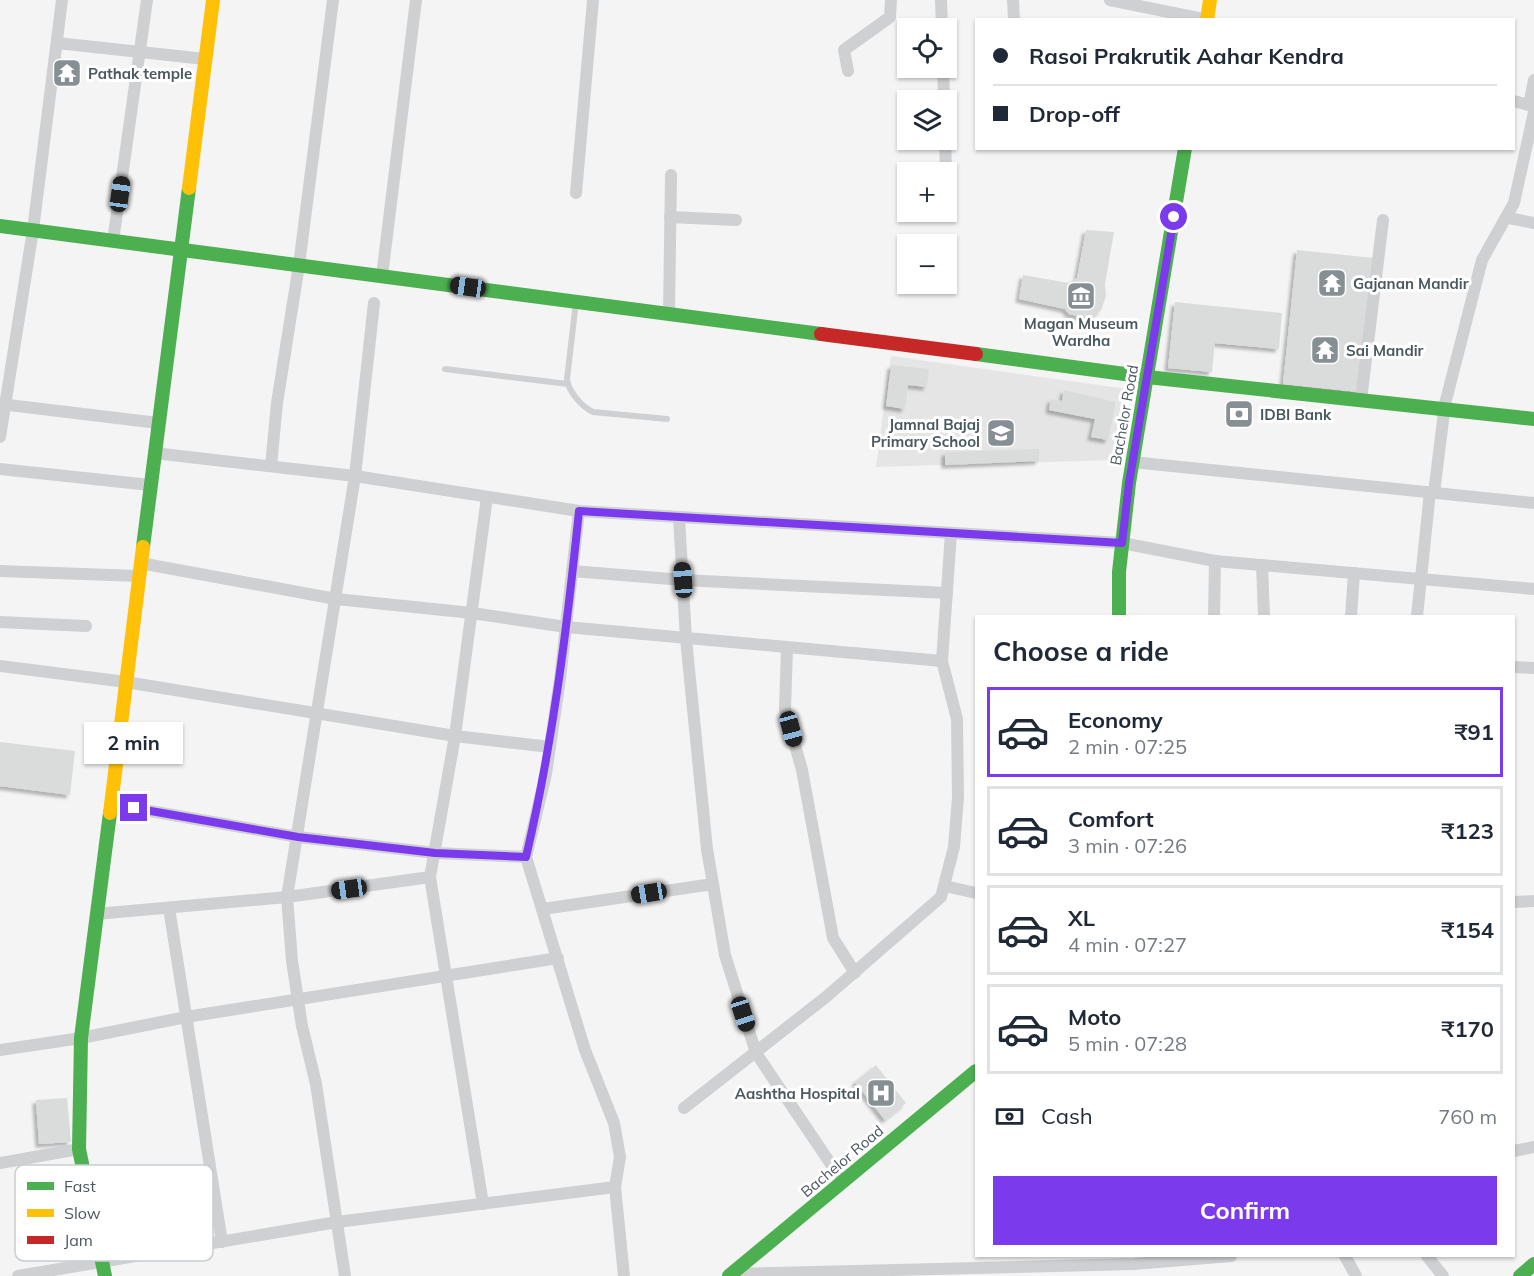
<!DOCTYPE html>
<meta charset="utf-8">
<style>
body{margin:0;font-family:Mulish,sans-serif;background:#f6f6f7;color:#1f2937;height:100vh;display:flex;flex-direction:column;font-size:22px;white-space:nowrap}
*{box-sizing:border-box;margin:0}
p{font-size:20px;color:#747a83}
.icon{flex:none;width:33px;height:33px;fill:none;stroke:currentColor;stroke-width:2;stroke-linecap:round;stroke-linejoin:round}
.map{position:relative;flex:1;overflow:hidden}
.side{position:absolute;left:975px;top:615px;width:540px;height:642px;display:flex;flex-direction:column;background:#fff;border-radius:0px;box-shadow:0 2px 4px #0004}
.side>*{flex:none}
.top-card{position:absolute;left:975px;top:18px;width:540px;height:132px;border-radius:0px;box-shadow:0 2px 4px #0004;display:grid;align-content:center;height:132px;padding:0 18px;background:#fff}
.buttons{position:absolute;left:897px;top:18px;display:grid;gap:12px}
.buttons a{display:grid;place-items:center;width:60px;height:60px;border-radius:0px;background:#fff;box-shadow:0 2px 4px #0004;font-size:30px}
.end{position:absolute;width:27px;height:27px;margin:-14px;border:8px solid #7c3aed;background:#fff;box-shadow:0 0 0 3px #fff}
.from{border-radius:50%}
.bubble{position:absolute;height:42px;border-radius:0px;background:#fff;box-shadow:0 2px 4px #0004;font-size:20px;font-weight:700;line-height:42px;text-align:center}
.car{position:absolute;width:18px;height:36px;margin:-18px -9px;border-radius:8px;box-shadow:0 0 4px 2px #0007;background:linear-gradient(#222 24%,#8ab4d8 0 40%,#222 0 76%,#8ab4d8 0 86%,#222 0)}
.top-card b{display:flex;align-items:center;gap:21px;height:57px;font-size:22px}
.top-card b+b{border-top:2px solid #e0e1e3}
.top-card i{width:15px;height:15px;background:#1f2937}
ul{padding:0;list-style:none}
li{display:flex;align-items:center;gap:18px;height:90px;margin:0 12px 9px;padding:0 6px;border:3px solid #e0e1e3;border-radius:0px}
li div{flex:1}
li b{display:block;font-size:22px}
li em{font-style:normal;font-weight:700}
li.selected{border-color:#7c3aed}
li>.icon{width:54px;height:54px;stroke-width:1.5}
h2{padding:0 18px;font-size:27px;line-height:72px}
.pay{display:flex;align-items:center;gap:15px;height:66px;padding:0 18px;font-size:22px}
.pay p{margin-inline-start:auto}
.cta{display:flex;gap:12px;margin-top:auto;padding:12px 18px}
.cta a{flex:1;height:69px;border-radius:0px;background:#7c3aed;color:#fff;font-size:24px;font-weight:700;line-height:69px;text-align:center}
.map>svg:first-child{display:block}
.education{fill:#e6e5e6}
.building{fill:#dadcdc;filter:url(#shadow)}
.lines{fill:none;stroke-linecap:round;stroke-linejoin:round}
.lane{stroke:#ced0d2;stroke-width:6}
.street{stroke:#ced0d2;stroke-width:12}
.fast{stroke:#4caf50;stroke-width:14}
.slow{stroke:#ffc107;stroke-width:14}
.jam{stroke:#c62828;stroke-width:14}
.route{stroke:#7c3aed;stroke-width:8}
.labels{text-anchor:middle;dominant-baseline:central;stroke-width:6;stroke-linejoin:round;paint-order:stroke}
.poi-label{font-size:15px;font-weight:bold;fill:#4a5861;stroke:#fff;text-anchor:start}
.street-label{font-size:15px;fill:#4a5861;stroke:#fff}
.key{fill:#fff;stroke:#c9cdd0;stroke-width:1.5}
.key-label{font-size:16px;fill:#4a5861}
</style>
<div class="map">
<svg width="1534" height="1276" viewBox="0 0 1534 1276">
<defs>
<filter id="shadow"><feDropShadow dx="-3.5" dy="3.5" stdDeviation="1.5" flood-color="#0004"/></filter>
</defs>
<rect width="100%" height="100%" fill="#f4f4f4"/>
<polygon class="education" points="891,356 1127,389 1115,460 876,467"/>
<g class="building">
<polygon points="1086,230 1114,232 1105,284 1106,296 1101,310 1093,316 1082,317 1069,314 1065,309 1019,299 1023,275 1069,283 1077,278"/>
<polygon points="1297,250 1374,258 1360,392 1283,384"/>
<polygon points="1175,302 1282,313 1279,349 1215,343 1212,372 1168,368"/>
<polygon points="891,365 929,369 927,387 908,385 905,409 886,406"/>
<polygon points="1064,390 1116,402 1108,440 1091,437 1095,419 1049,410 1051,399 1062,401"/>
<polygon points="1039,449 1039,461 945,465 945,452"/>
<polygon points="0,742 75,751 70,795 0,786"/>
<polygon points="876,1065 906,1103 885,1120 855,1082"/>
<polygon points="67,1098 71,1142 39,1144 36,1100"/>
</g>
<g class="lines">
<g class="lane">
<path d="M576 302 567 379C568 391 582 407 593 412L667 419"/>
<polyline points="445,369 568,384"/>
</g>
<g class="street">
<polyline points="941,0 942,28"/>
<polyline points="1013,0 1014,20"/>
<polyline points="1110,0 1208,20"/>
<polyline points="57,43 205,59"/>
<polyline points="943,68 944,100"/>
<polyline points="848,71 844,50 890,17 891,0"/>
<polyline points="1534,80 1529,105 1534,106"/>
<polyline points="1514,101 1529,105"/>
<polyline points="945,140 946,172"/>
<polyline points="906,187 908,187"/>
<polyline points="576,193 593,0"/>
<polyline points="670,217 736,220"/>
<polyline points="1509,218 1534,223"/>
<polyline points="113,241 147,0"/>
<polyline points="382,276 416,0"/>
<polyline points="669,314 671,175"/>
<polyline points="1361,400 1383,220"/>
<polyline points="0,404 158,423"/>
<polyline points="0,437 33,230 62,0"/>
<polyline points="154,453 355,476 579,511 1122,543 1215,561 1534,589"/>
<polyline points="1132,462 1534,503"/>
<polyline points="271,466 277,403 299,265 333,0"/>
<polyline points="0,469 150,485"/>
<polyline points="1434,493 1445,404 1482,260 1514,203 1534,112"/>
<polyline points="579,511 560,679 546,774 526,857 585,1050 614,1123 620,1157 615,1187 624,1276"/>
<polyline points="679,517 686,639 707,849 725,955 756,1053 843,1182"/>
<polyline points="140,563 336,599 472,613 566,627 942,661"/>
<polyline points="1262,565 1264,616"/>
<polyline points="0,571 139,576"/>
<polyline points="572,571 683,580 947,593"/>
<polyline points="1214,616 1215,561"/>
<polyline points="1351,616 1354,573"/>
<polyline points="1417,616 1430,492"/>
<polyline points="0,622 86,626"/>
<polyline points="787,648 785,709 802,770 833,938 855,973"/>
<polyline points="0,666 126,682 455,736 550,747"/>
<polyline points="1514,667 1534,668"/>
<polyline points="110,804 298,837 435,853 526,857"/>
<polyline points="945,886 976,893"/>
<polyline points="1514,902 1534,901"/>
<polyline points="169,908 222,1242"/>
<polyline points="543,909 713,884"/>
<polyline points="96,914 287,897 430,877"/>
<polyline points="0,1050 81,1038 186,1017 558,958"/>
<polyline points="684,1108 826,997 941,897 954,847 958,797 957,719 942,661 951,533"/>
<polyline points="1514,1151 1534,1147"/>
<polyline points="0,1163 79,1149"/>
<polyline points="483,1204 430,877 455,736 487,497"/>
<polyline points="1345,1256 1356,1276"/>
<polyline points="1427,1256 1443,1276"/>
<polyline points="731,1274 1134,1264 1231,1256"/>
<polyline points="18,1276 337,1222 615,1187"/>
<polyline points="345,1276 316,1084 302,1026 292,961 287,897 355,476 374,303"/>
</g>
<g class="fast">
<polyline points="0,226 821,334"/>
<polyline points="976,354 1147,377 1534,419"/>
<polyline points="143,547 189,188"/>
<polyline points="1119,616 1119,572 1129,483 1185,148"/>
<polyline points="105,1276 79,1149 81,1038 110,813"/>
<polyline points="729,1276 976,1071"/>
<polyline points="1520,1276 1534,1264"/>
</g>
<g class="slow">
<polyline points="1207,20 1210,0"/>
<polyline points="189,188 213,0"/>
<polyline points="110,813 143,547"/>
</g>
<polyline class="jam" points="821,334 976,354"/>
</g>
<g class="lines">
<path class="route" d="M134 808 298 837 435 853 526 857C553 742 567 628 579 511L1122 543 1129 483 1174 217"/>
</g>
<defs>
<g id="temple-square" transform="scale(1.5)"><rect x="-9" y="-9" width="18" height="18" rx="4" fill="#868f94" stroke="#fff"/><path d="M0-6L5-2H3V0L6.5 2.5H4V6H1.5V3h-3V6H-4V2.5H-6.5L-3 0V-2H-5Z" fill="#fff"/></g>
<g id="museum-square" transform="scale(1.5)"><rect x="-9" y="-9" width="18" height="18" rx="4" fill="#868f94" stroke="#fff"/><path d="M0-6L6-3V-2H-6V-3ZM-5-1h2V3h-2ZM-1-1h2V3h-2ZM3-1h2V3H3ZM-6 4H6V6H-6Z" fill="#fff"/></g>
<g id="bank-square" transform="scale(1.5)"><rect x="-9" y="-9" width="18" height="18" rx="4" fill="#868f94" stroke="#fff"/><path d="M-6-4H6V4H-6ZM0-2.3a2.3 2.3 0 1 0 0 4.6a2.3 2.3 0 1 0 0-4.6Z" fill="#fff"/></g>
<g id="school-square" transform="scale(1.5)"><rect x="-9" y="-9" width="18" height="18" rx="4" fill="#868f94" stroke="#fff"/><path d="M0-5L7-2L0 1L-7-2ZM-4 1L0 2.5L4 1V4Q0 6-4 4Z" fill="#fff"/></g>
<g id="hospital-square" transform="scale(1.5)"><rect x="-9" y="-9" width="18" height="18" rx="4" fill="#868f94" stroke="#fff"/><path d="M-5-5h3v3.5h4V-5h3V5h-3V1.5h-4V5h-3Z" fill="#fff"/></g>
</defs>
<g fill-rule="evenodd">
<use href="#temple-square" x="67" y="73"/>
<use href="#temple-square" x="1332" y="283"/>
<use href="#museum-square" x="1081" y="296"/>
<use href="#temple-square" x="1325" y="350"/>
<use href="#bank-square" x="1239" y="414"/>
<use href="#school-square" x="1001" y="433"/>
<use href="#hospital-square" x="881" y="1093"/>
</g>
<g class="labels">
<g class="poi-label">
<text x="88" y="73">Pathak temple</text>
<text x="1353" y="283">Gajanan Mandir</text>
<text x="1081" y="323" text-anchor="middle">Magan Museum<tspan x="1081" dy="17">Wardha</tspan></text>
<text x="1346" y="350">Sai Mandir</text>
<text x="1260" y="414">IDBI Bank</text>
<text x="980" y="424" text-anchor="end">Jamnal Bajaj<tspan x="980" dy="17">Primary School</tspan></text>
<text x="860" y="1093" text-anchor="end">Aashtha Hospital</text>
</g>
<g class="street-label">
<text transform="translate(1124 415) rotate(-80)">Bachelor Road</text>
<text transform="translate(842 1161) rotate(-40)">Bachelor Road</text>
</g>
</g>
<rect x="15" y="1165" width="198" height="96" rx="9" class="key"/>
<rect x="27" y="1182" width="27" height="8" fill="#4caf50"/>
<rect x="27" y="1209" width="27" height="8" fill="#ffc107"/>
<rect x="27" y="1236" width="27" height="8" fill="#c62828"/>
<g class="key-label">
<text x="64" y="1192">Fast</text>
<text x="64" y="1219">Slow</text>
<text x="64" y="1246">Jam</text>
</g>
</svg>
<div class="buttons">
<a><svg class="icon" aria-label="locate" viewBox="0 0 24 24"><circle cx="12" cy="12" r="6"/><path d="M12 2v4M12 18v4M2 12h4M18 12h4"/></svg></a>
<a><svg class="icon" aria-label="layers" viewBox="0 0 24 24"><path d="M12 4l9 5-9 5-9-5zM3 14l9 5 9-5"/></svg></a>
<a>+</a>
<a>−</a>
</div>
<i class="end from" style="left:1174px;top:217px"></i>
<i class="end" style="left:134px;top:808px"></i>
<div class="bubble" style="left:84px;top:722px;width:99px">2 min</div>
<i class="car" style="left:120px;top:194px;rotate:8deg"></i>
<i class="car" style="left:468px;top:287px;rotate:278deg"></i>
<i class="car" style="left:683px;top:580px;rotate:356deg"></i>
<i class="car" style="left:791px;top:729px;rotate:165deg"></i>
<i class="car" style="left:349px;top:889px;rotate:262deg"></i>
<i class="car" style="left:649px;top:893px;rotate:261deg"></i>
<i class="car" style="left:743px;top:1014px;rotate:162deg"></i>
<div class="top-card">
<b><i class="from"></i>Rasoi Prakrutik Aahar Kendra</b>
<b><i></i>Drop-off</b>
</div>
<section class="side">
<h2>Choose a ride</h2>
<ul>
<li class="selected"><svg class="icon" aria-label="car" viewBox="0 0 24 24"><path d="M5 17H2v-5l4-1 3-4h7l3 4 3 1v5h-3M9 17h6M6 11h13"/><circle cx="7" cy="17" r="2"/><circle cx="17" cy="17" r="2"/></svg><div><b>Economy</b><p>2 min · 07:25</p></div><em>₹91</em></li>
<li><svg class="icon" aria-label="car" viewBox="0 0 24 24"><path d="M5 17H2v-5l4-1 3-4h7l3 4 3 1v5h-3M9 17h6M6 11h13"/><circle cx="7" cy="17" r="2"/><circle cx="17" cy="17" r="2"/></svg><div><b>Comfort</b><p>3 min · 07:26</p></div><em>₹123</em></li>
<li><svg class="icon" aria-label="car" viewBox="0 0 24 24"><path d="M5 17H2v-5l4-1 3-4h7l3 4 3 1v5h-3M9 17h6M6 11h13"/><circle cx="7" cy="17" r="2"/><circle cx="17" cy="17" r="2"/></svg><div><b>XL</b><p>4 min · 07:27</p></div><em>₹154</em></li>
<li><svg class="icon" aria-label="car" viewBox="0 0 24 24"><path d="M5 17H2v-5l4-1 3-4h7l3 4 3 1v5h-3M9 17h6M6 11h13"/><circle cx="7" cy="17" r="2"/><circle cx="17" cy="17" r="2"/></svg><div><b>Moto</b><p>5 min · 07:28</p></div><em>₹170</em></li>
</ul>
<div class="pay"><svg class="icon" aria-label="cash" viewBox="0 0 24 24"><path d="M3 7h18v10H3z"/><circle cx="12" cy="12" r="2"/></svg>Cash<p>760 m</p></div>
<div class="cta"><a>Confirm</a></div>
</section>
</div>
